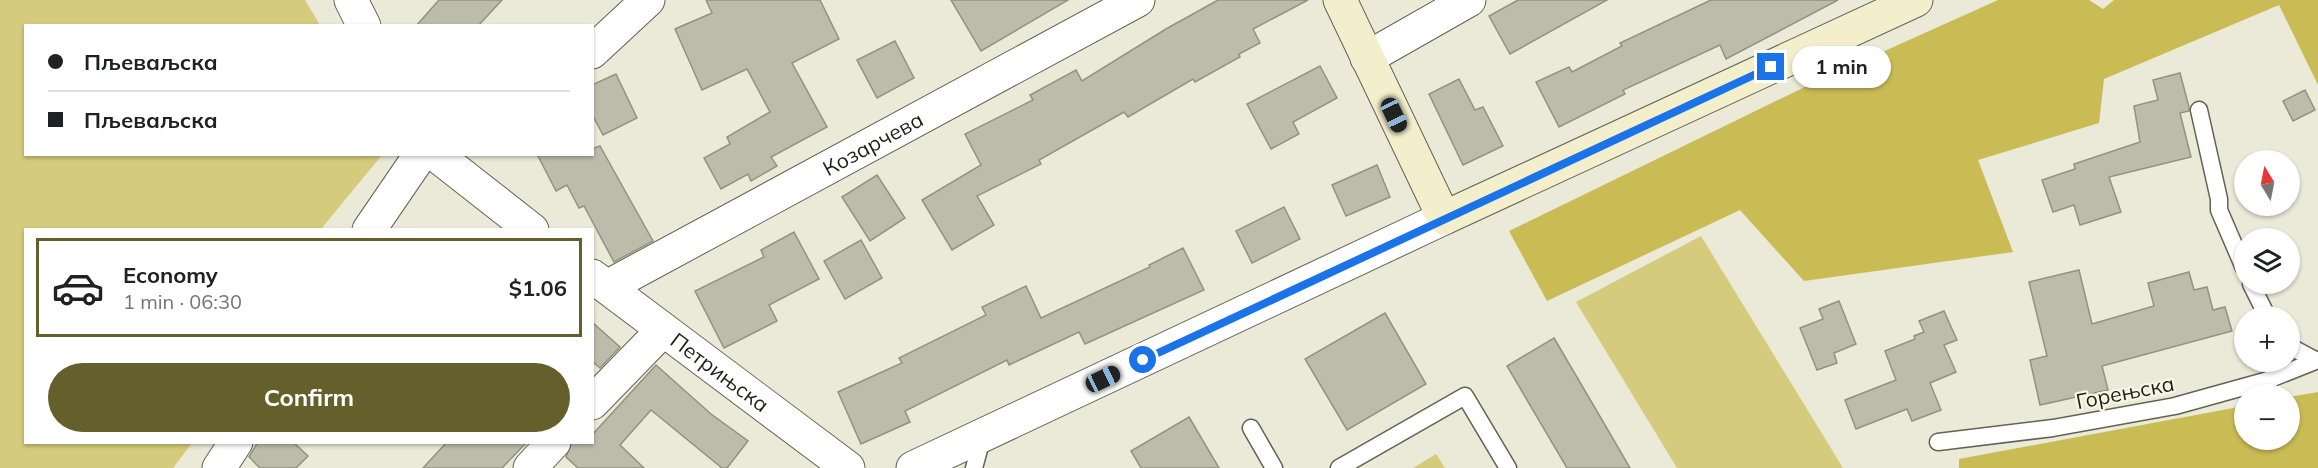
<!DOCTYPE html>
<meta charset="utf-8">
<style>
body{margin:0;font-family:Mulish,sans-serif;background:#f6f6f6;color:#202124;height:100vh;display:flex;flex-direction:column;font-size:22px;white-space:nowrap}
*{box-sizing:border-box;margin:0}
p{font-size:20px;color:#757577}
.icon{flex:none;width:33px;height:33px;fill:none;stroke:currentColor;stroke-width:2;stroke-linecap:round;stroke-linejoin:round}
.map{position:relative;flex:1;overflow:hidden}
.side{position:absolute;left:24px;top:228px;width:570px;height:216px;display:flex;flex-direction:column;background:#fff;border-radius:0px;box-shadow:0 2px 4px #0004}
.side>*{flex:none}
.top-card{position:absolute;left:24px;top:24px;width:570px;height:132px;border-radius:0px;box-shadow:0 2px 4px #0004;display:grid;align-content:center;height:132px;padding:0 24px;background:#fff}
.needle{width:39px;rotate:350deg}
.controls{position:absolute;left:2234px;top:150px;display:grid;gap:12px}
.controls a{display:grid;place-items:center;width:66px;height:66px;border-radius:50%;background:#fff;box-shadow:0 2px 4px #0004;font-size:30px}
.end{position:absolute;width:27px;height:27px;margin:-14px;border:8px solid #1a73e8;background:#fff;box-shadow:0 0 0 3px #fff}
.from{border-radius:50%}
.bubble{position:absolute;height:42px;border-radius:21px;background:#fff;box-shadow:0 2px 4px #0004;font-size:20px;font-weight:700;line-height:42px;text-align:center}
.car{position:absolute;width:18px;height:36px;margin:-18px -9px;border-radius:8px;box-shadow:0 0 4px 2px #0007;background:linear-gradient(#222 24%,#8ab4d8 0 40%,#222 0 76%,#8ab4d8 0 86%,#222 0)}
.top-card b{display:flex;align-items:center;gap:21px;height:57px;font-size:22px}
.top-card b+b{border-top:2px solid #e0e0e0}
.top-card i{width:15px;height:15px;background:#202124}
ul{padding:10px 0 0;list-style:none}
li{display:flex;align-items:center;gap:18px;height:99px;margin:0 12px 9px;padding:0 12px;border:3px solid #e0e0e0;border-radius:0px}
li div{flex:1}
li b{display:block;font-size:22px}
li em{font-style:normal;font-weight:700}
li.selected{border-color:#655f2b}
li>.icon{width:54px;height:54px;stroke-width:1.5}
.primary-button{display:flex;gap:12px;margin-top:auto;padding:12px 24px}
.primary-button a{flex:1;height:69px;border-radius:36px;background:#655f2b;color:#fff;font-size:24px;font-weight:700;line-height:69px;text-align:center}
.map>svg:first-child{display:block}
.green{fill:#d4cb7c}
.forest{fill:#c9bc55}
.building{fill:#bdbbaa;stroke:#939281;stroke-width:1.5}
.lines{fill:none;stroke-linecap:round;stroke-linejoin:round}
.lane-casing{stroke:#636253;stroke-width:19}
.street-casing{stroke:#636253;stroke-width:35}
.secondary-casing{stroke:#636253;stroke-width:35}
.lane{stroke:#fff;stroke-width:16}
.street{stroke:#fff;stroke-width:33}
.secondary{stroke:#f3efcc;stroke-width:33}
.route{stroke:#1a73e8;stroke-width:8}
.labels{text-anchor:middle;dominant-baseline:central;stroke-width:4.5;stroke-linejoin:round;paint-order:stroke}
.street-label{font-size:21px;fill:#201f19;stroke:#f8f7e5}
</style>
<div class="map">
<svg width="2318" height="468" viewBox="0 0 2318 468">
<rect width="100%" height="100%" fill="#ebe9d8"/>
<g class="green">
<polygon points="0,0 305,0 320,25 26,26 26,154 382,155 321,229 26,230 26,442 192,443 173,468 0,468"/>
<polygon points="1701,236 1843,468 1677,468 1576,302"/>
<polygon points="1436,454 1445,468 1413,468"/>
</g>
<g class="forest">
<polygon points="1998,0 2089,0 2103,9 2114,0 2318,0 2318,85 2279,5 2104,79 2099,123 1978,160 2013,252 1804,281 1740,210 1547,301 1509,231 1809,85"/>
<polygon points="2318,392 2318,468 1959,468 1959,459 2244,406 2244,440 2289,440 2289,397"/>
</g>
<g class="building">
<polygon points="439,0 502,0 478,26 416,26"/>
<polygon points="706,0 820,0 839,39 792,63 827,127 771,157 777,166 751,181 748,174 721,189 704,158 730,144 727,137 770,112 747,69 702,90 675,29 712,13"/>
<polygon points="951,0 1068,0 981,51"/>
<polygon points="1218,0 1308,0 1253,29 1260,43 1239,54 1240,57 1195,82 1193,79 1128,117 1124,112 1039,160 1041,164 977,196 994,225 952,250 922,200 981,165 965,134 1033,100 1030,95 1076,70 1082,81 1166,29"/>
<polygon points="1518,0 1607,0 1510,54 1489,16"/>
<polygon points="1711,0 1838,0 1726,59 1720,45 1623,90 1625,94 1559,127 1536,82 1569,67 1572,72 1622,46 1620,43"/>
<polygon points="895,41 914,78 877,98 857,60"/>
<polygon points="1320,66 1337,98 1293,122 1299,134 1271,149 1247,104"/>
<polygon points="2180,73 2189,107 2189,111 2180,113 2191,157 2109,177 2121,212 2080,225 2074,205 2053,212 2042,180 2075,169 2074,164 2140,142 2134,106 2158,100 2153,80"/>
<polygon points="616,74 637,118 603,135 592,114 592,85"/>
<polygon points="1459,79 1475,110 1483,107 1503,146 1463,165 1429,94"/>
<polygon points="2305,90 2315,110 2293,121 2283,101"/>
<polygon points="600,146 653,241 614,262 584,206 579,208 567,185 556,191 537,154 592,154 592,149"/>
<polygon points="1377,165 1390,197 1346,216 1332,185"/>
<polygon points="877,175 905,218 870,241 842,197"/>
<polygon points="1284,207 1300,239 1252,263 1236,231"/>
<polygon points="794,232 819,279 769,305 777,321 724,348 695,291 764,257 761,250"/>
<polygon points="861,240 882,278 845,299 824,261"/>
<polygon points="1183,248 1204,290 1085,344 1079,332 1009,365 1007,360 905,411 910,422 861,444 838,392 902,363 899,358 986,315 982,307 1026,286 1041,318 1150,267 1149,265"/>
<polygon points="2079,270 2092,324 2154,306 2148,283 2189,272 2194,290 2207,287 2213,310 2225,307 2232,331 2102,366 2108,390 2040,405 2030,360 2047,356 2029,282"/>
<polygon points="1839,301 1856,344 1834,353 1837,363 1817,370 1800,328 1823,319 1819,309"/>
<polygon points="1944,311 1957,340 1944,345 1956,372 1930,383 1941,410 1912,421 1907,409 1856,429 1845,400 1896,380 1885,351 1915,339 1914,336 1924,332 1919,321"/>
<polygon points="1385,313 1426,384 1347,430 1305,359"/>
<polygon points="592,322 620,347 600,368 592,361"/>
<polygon points="1554,338 1612,437 1630,468 1567,468 1507,366"/>
<polygon points="656,365 711,414 748,441 727,468 722,468 651,410 620,445 644,468 578,468 566,457 572,442 592,442 592,435"/>
<polygon points="1189,417 1219,468 1141,468 1131,451"/>
<polygon points="258,442 293,442 308,456 296,468 260,468 249,457"/>
<polygon points="447,442 527,442 502,468 423,468"/>
</g>
<g class="lines">
<g class="lane-casing">
<g id="lane">
<polyline points="2199,110 2219,199 2219,210 2244,268"/>
<polyline points="2251,284 2267,316"/>
<polyline points="2289,346 2315,360"/>
<polyline points="1251,428 1274,468"/>
<polyline points="1938,442 2053,428 2175,406 2265,381 2318,360"/>
<polyline points="974,468 983,435"/>
<polyline points="1339,468 1465,396 1508,468"/>
</g>
</g>
<g class="street-casing">
<g id="street">
<polyline points="351,0 364,26"/>
<polyline points="592,52 648,0"/>
<polyline points="1367,58 1469,0"/>
<polyline points="435,154 532,230"/>
<polyline points="369,230 421,154"/>
<path id="s1" d="M592 276 848 468"/>
<path id="s2" d="M607 287 1138 0"/>
<polyline points="592,403 663,330"/>
<polyline points="219,468 236,442"/>
<polyline points="530,468 554,442"/>
<polyline points="913,468 1444,218"/>
</g>
</g>
<g class="secondary-casing">
<polyline id="secondary" points="1340,0 1444,218 1916,0"/>
</g>
<use href="#lane" class="lane"/>
<use href="#street" class="street"/>
<use href="#secondary" class="secondary"/>
</g>
<g class="lines">
<polyline class="route" points="1143,360 1771,67"/>
</g>
<g class="labels">
<g class="street-label">
<text stroke="none"><textPath href="#s2" startOffset="302">Козарчева</textPath></text>
<text stroke="none"><textPath href="#s1" startOffset="160">Петрињска</textPath></text>
<text transform="translate(2125 392) rotate(-11)">Горењска</text>
</g>
</g>
</svg>
<div class="controls">
<a><svg class="needle" viewBox="-14 -14 28 28"><path d="M0-13l5 13h-10z" fill="#e53935"/><path d="M0 13l5-13h-10z" fill="#757577"/></svg></a>
<a><svg class="icon" aria-label="layers" viewBox="0 0 24 24"><path d="M12 4l9 5-9 5-9-5zM3 14l9 5 9-5"/></svg></a>
<a>+</a>
<a>−</a>
</div>
<i class="end from" style="left:1143px;top:360px"></i>
<i class="end" style="left:1771px;top:67px"></i>
<div class="bubble" style="left:1792px;top:46px;width:99px">1 min</div>
<i class="car" style="left:1394px;top:115px;rotate:155deg"></i>
<i class="car" style="left:1103px;top:379px;rotate:65deg"></i>
<div class="top-card">
<b><i class="from"></i>Пљеваљска</b>
<b><i></i>Пљеваљска</b>
</div>
<section class="side">
<ul>
<li class="selected"><svg class="icon" aria-label="car" viewBox="0 0 24 24"><path d="M5 17H2v-5l4-1 3-4h7l3 4 3 1v5h-3M9 17h6M6 11h13"/><circle cx="7" cy="17" r="2"/><circle cx="17" cy="17" r="2"/></svg><div><b>Economy</b><p>1 min · 06:30</p></div><em>$1.06</em></li>
</ul>
<div class="primary-button"><a>Confirm</a></div>
</section>
</div>
